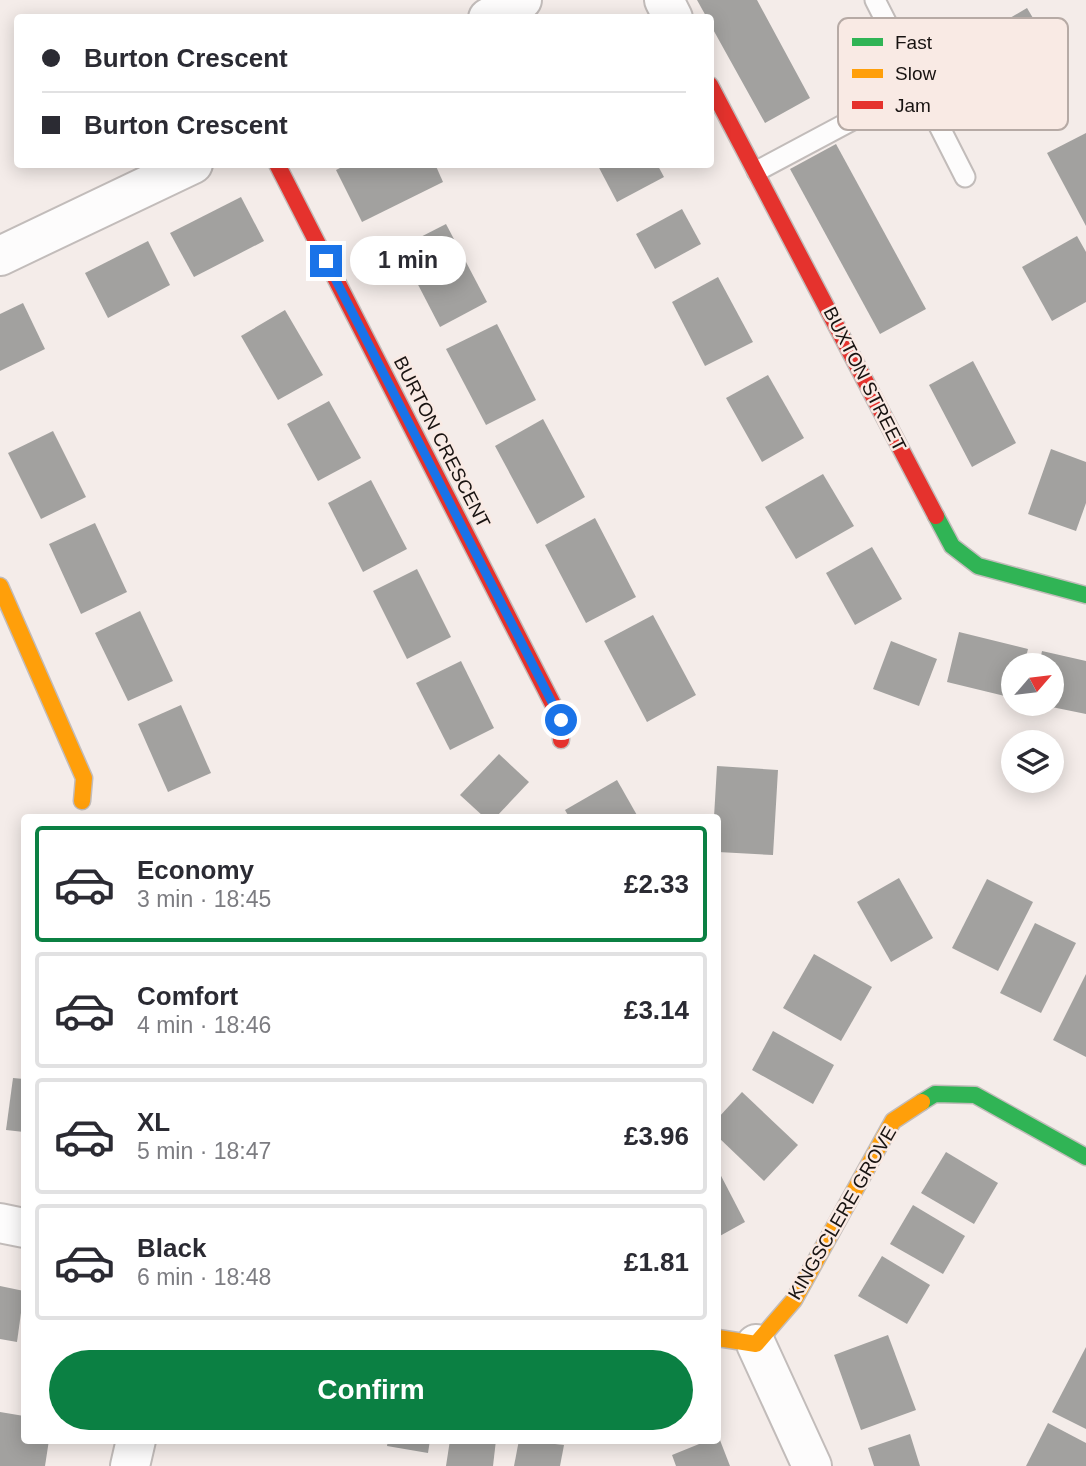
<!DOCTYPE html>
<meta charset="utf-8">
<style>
body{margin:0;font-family:Helvetica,sans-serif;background:#f2f2f3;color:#2b2b33;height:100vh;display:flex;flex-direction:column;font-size:26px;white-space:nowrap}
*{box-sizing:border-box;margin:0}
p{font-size:23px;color:#7c7c81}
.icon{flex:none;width:38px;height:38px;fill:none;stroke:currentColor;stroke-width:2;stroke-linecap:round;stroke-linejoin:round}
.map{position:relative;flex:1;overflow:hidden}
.details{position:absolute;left:21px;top:814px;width:700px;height:630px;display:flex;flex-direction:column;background:#fff;border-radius:7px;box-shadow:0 4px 18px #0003}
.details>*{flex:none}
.banner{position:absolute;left:14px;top:14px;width:700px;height:154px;border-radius:7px;box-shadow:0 4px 18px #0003;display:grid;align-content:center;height:154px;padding:0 28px;background:#fff}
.needle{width:46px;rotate:62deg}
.tools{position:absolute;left:1001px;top:653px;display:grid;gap:14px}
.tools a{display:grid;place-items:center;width:63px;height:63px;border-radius:50%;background:#fff;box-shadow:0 4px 18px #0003;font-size:35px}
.end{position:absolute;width:32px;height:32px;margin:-16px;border:9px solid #1a73e8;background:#fff;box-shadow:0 0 0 4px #fff}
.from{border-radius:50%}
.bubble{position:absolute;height:49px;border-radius:24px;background:#fff;box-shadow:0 4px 18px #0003;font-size:23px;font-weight:700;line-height:49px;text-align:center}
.banner b{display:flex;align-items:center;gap:24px;height:66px;font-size:26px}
.banner b+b{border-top:2px solid #e1e1e2}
.banner i{width:18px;height:18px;background:#2b2b33}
ul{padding:12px 0 0;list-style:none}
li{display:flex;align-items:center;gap:21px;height:116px;margin:0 14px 10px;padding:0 14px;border:4px solid #e1e1e2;border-radius:7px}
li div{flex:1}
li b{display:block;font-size:26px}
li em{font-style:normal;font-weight:700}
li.selected{border-color:#0b8043}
li>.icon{width:63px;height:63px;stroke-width:1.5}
.action{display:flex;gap:14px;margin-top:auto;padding:14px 28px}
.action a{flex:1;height:80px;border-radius:42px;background:#0b8043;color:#fff;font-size:28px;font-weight:700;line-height:80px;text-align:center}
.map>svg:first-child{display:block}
.building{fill:#a2a19f}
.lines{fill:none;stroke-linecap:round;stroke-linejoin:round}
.lane-casing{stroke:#c2bcba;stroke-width:23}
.street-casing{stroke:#c2bcba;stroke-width:42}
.fast-casing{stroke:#c2bcba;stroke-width:19}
.slow-casing{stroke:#c2bcba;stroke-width:19}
.jam-casing{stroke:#c2bcba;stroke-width:19}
.lane{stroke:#fdfcfc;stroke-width:19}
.street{stroke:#fdfcfc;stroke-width:38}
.fast{stroke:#30b455;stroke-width:16}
.slow{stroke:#ff9f0a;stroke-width:16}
.jam{stroke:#e5322d;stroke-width:16}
.route{stroke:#1a73e8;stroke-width:9}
.labels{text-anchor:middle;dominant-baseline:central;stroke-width:5;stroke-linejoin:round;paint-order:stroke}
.street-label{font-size:19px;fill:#181311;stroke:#f9eae4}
.key{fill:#f9eae4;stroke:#b6aaa5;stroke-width:2}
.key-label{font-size:19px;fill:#181311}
</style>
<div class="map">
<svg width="1086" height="1466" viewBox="0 0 1086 1466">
<rect width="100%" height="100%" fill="#f4ece9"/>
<g class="building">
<polygon points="697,0 757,0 810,98 765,123 710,24 710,18 707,18"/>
<polygon points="1027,8 1067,75 1020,102 981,35"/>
<polygon points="1086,133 1086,226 1047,153"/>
<polygon points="836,144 926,309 880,334 790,169"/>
<polygon points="348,164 435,164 443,182 362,222 336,170"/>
<polygon points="597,164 657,164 664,177 617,202"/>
<polygon points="241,197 264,241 194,277 170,233"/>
<polygon points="682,209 701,244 655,269 636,234"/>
<polygon points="446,224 487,302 440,327 399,248"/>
<polygon points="1077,236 1086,252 1086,302 1052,321 1022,267"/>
<polygon points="148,241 170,285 108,318 85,273"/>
<polygon points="718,277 753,342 705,366 672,302"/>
<polygon points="23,303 45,349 0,371 0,314"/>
<polygon points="285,310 323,375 278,400 241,336"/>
<polygon points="497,324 536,400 486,425 446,349"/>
<polygon points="973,361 1016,443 972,467 929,385"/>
<polygon points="768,375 804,438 762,462 726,398"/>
<polygon points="329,401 361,458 318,481 287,424"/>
<polygon points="543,419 585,497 537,524 495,446"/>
<polygon points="53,431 86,497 41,519 8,453"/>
<polygon points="1051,449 1086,462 1086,503 1076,531 1028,514"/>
<polygon points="823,474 854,526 796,559 765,507"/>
<polygon points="371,480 407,549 363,572 328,503"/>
<polygon points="595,518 636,597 586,623 545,545"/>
<polygon points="95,523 127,592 81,614 49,544"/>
<polygon points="872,547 902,599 855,625 826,573"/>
<polygon points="417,569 451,637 407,659 373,591"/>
<polygon points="140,611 173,681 128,701 95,633"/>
<polygon points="653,615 696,695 647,722 604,641"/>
<polygon points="959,632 1028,649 1024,665 1013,665 1013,698 947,682"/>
<polygon points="891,641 937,659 919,706 873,689"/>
<polygon points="1042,651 1086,661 1086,714 1042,705 1052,704 1052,665 1039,665"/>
<polygon points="461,661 494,728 450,750 416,683"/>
<polygon points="181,705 211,773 168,792 138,724"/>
<polygon points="499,754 529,782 496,817 484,817 460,795"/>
<polygon points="717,766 778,770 773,855 718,852 718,817 714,817"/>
<polygon points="617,780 638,817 569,817 565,810"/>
<polygon points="899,878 933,938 891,962 857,902"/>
<polygon points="987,879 1033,902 998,971 952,948"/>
<polygon points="1035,923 1076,943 1041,1013 1000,993"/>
<polygon points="814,954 872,987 841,1041 783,1008"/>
<polygon points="1086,974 1086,1057 1053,1040"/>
<polygon points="773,1031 834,1065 813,1104 752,1070"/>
<polygon points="13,1078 24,1079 24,1132 6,1130"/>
<polygon points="742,1092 798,1145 764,1181 718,1137 718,1118"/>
<polygon points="946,1152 998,1183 974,1224 921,1193"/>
<polygon points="718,1170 745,1222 718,1237"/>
<polygon points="913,1205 965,1236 943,1274 890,1244"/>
<polygon points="882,1256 930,1285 907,1324 858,1296"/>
<polygon points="0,1286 24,1291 17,1342 0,1339"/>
<polygon points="888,1335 916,1410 861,1430 834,1355"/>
<polygon points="1086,1347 1086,1429 1052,1412"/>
<polygon points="0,1412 24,1416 24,1440 49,1440 45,1466 0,1466"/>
<polygon points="1048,1423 1086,1443 1086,1466 1026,1466"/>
<polygon points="910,1434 920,1466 874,1466 868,1448"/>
<polygon points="718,1435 730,1466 676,1466 672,1455 709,1440 718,1440"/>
<polygon points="388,1440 430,1440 428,1453 387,1446"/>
<polygon points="450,1440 496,1440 493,1466 446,1466"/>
<polygon points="519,1440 564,1445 560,1466 514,1466"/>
</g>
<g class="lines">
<g class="lane-casing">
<g id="lane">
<polyline points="875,0 965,177"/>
<polyline points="757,171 920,84"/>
</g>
</g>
<g class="street-casing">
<g id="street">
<polyline points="664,0 673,18"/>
<polyline points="488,18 522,0"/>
<polyline points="0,256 193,164"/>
<polyline points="0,1223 24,1228"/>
<polyline points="756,1344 812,1466"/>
<polyline points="130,1466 136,1440"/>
</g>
</g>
<g class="fast-casing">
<g id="fast">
<polyline points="936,516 952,546 978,566 1086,595"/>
<polyline points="922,1102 935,1094 975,1095 1086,1157"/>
</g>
</g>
<g class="slow-casing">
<g id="slow">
<polyline points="0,586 84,778 82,801"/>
<polyline points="718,1338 756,1344 794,1300 893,1121 922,1102"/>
</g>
</g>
<g class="jam-casing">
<g id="jam">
<polyline points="710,85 936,516"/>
<polyline points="277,164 561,720 561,740"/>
</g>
</g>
<use href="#lane" class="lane"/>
<use href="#street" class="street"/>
<use href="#fast" class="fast"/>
<use href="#slow" class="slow"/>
<use href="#jam" class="jam"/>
</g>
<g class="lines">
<polyline class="route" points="326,261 561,720"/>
</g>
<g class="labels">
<g class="street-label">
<text transform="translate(865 379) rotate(63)">BUXTON STREET</text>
<text transform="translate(442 442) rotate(63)">BURTON CRESCENT</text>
<text transform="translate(842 1213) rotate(-60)">KINGSCLERE GROVE</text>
</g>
</g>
<rect x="838" y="18" width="230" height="112" rx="10" class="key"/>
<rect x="852" y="38" width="31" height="8" fill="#30b455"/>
<rect x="852" y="69" width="31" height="9" fill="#ff9f0a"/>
<rect x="852" y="101" width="31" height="8" fill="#e5322d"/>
<g class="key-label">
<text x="895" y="49">Fast</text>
<text x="895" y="80">Slow</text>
<text x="895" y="112">Jam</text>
</g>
</svg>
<div class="tools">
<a><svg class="needle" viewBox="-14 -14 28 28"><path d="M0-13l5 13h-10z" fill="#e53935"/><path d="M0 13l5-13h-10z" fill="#7c7c81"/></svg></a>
<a><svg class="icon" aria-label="layers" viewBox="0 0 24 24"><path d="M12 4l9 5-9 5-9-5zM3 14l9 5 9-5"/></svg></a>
</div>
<i class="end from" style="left:561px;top:720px"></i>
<i class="end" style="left:326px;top:261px"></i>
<div class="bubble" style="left:350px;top:236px;width:116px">1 min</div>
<div class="banner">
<b><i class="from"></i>Burton Crescent</b>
<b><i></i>Burton Crescent</b>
</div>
<section class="details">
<ul>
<li class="selected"><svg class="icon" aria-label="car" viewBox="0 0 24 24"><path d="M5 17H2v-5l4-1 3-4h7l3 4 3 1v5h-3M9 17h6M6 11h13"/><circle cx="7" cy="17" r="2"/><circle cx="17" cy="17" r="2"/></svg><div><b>Economy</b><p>3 min · 18:45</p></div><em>£2.33</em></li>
<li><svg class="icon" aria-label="car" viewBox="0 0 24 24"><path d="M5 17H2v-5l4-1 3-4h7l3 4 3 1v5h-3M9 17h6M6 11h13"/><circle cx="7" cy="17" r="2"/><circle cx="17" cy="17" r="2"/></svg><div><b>Comfort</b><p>4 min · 18:46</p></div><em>£3.14</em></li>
<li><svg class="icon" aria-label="car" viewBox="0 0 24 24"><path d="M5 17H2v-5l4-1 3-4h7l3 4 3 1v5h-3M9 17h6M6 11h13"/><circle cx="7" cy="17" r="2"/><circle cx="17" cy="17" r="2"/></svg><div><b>XL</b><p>5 min · 18:47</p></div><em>£3.96</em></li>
<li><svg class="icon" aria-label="car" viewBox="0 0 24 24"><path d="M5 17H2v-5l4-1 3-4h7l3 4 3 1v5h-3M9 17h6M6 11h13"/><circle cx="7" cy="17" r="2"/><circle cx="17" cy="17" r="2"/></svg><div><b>Black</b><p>6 min · 18:48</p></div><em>£1.81</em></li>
</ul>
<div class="action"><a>Confirm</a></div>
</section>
</div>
